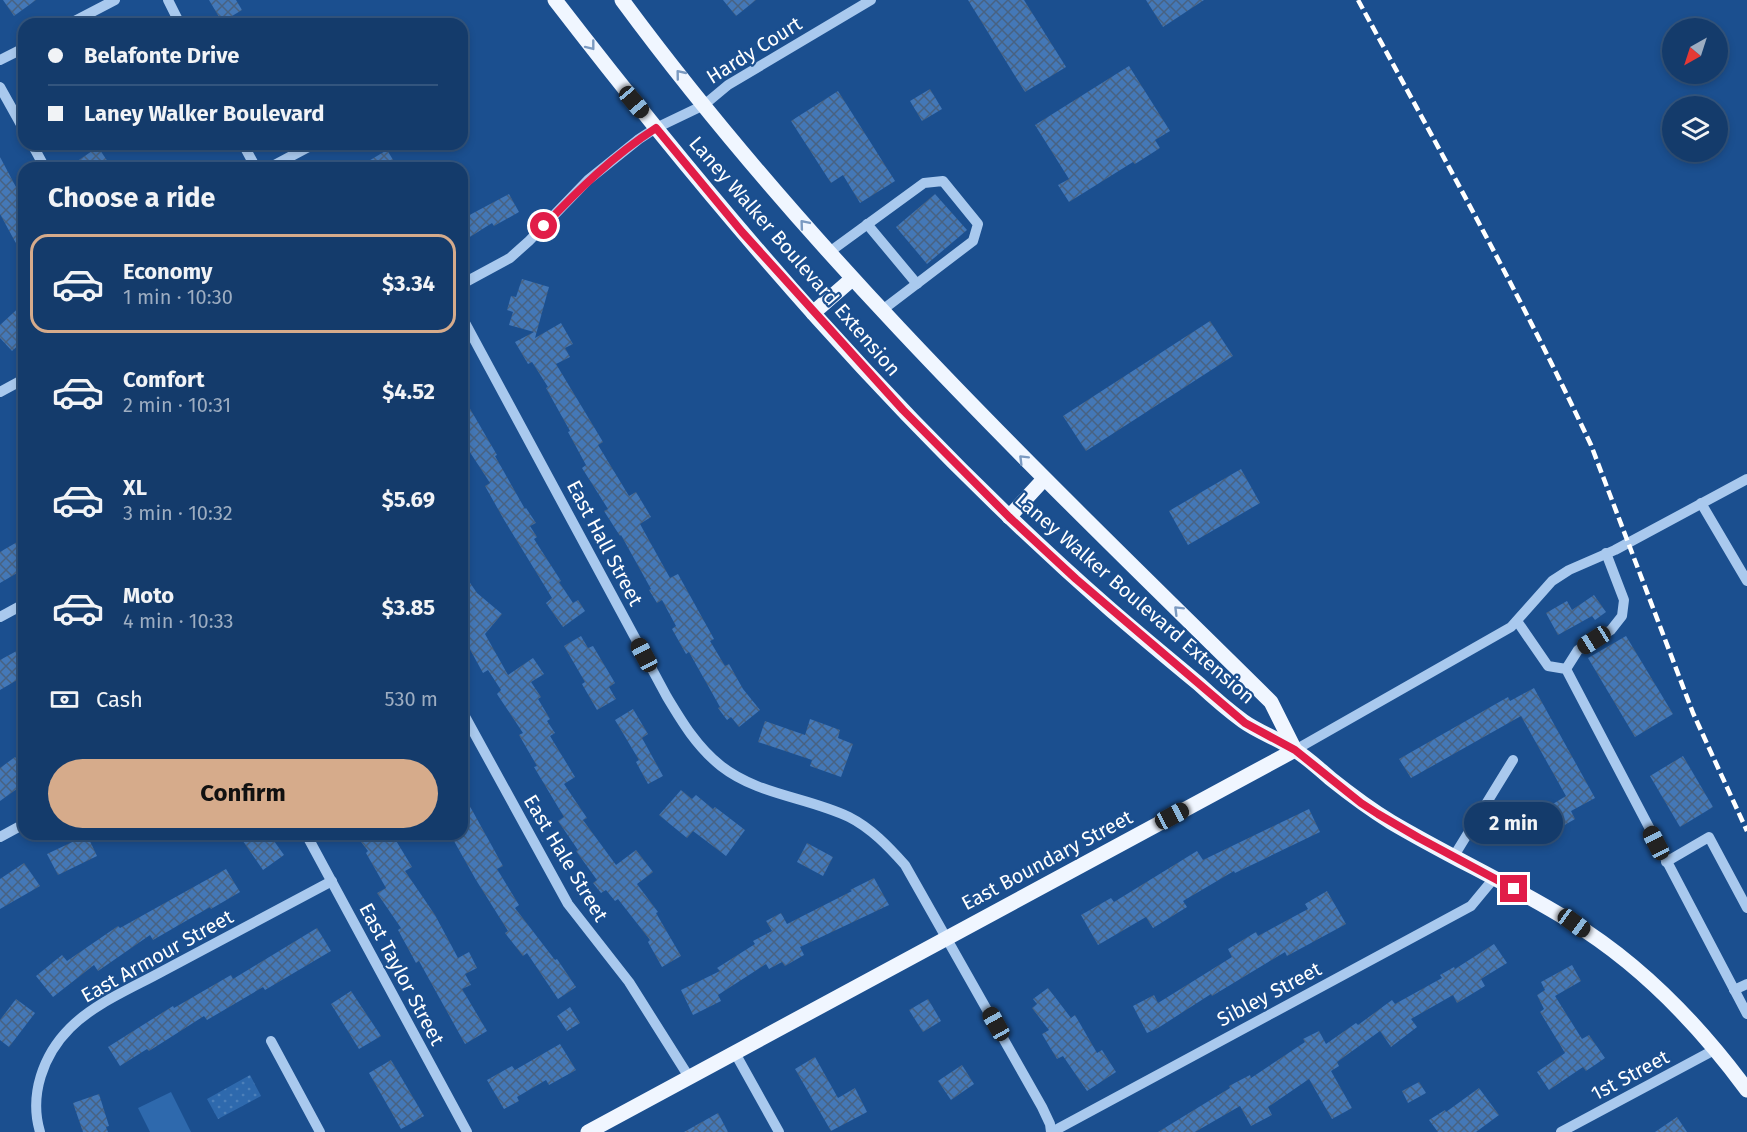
<!DOCTYPE html>
<meta charset="utf-8">
<style>
body{margin:0;font-family:"Fira Sans",sans-serif;background:#214673;color:#f1f3f6;height:100vh;display:flex;flex-direction:column;font-size:22px;white-space:nowrap}
*{box-sizing:border-box;margin:0}
p{font-size:20px;color:#9dadc1}
.icon{flex:none;width:33px;height:33px;fill:none;stroke:currentColor;stroke-width:2;stroke-linecap:round;stroke-linejoin:round}
.map{position:relative;flex:1;overflow:hidden}
.side{position:absolute;left:18px;top:162px;width:450px;height:678px;display:flex;flex-direction:column;background:#143b6b;border-radius:18px;box-shadow:0 3px 9px #0003,0 0 0 2px #33557e}
.side>*{flex:none}
.top-card{position:absolute;left:18px;top:18px;width:450px;height:132px;border-radius:18px;box-shadow:0 3px 9px #0003,0 0 0 2px #33557e;display:grid;align-content:center;height:132px;padding:0 30px;background:#143b6b}
.needle{width:39px;rotate:219deg}
.fabs{position:absolute;left:1662px;top:18px;display:grid;gap:12px}
.fabs a{display:grid;place-items:center;width:66px;height:66px;border-radius:50%;background:#143b6b;box-shadow:0 3px 9px #0003,0 0 0 2px #33557e;font-size:30px}
.end{position:absolute;width:27px;height:27px;margin:-14px;border:8px solid #e11d48;background:#fff;box-shadow:0 0 0 3px #fff}
.from{border-radius:50%}
.bubble{position:absolute;height:42px;border-radius:21px;background:#143b6b;box-shadow:0 3px 9px #0003,0 0 0 2px #33557e;font-size:20px;font-weight:700;line-height:42px;text-align:center}
.car{position:absolute;width:18px;height:36px;margin:-18px -9px;border-radius:8px;box-shadow:0 0 4px 2px #0007;background:linear-gradient(#222 24%,#8ab4d8 0 40%,#222 0 76%,#8ab4d8 0 86%,#222 0)}
.top-card b{display:flex;align-items:center;gap:21px;height:57px;font-size:22px}
.top-card b+b{border-top:2px solid #33557e}
.top-card i{width:15px;height:15px;background:#f1f3f6}
ul{padding:0;list-style:none}
li{display:flex;align-items:center;gap:18px;height:99px;margin:0 12px 9px;padding:0 18px;border:3px solid transparent;border-radius:18px}
li div{flex:1}
li b{display:block;font-size:22px}
li em{font-style:normal;font-weight:700}
li.active{border-color:#d6ab8b}
li>.icon{width:54px;height:54px;stroke-width:1.5}
h2{padding:0 30px;font-size:27px;line-height:72px}
.pay{display:flex;align-items:center;gap:15px;height:66px;padding:0 30px;font-size:22px}
.pay p{margin-inline-start:auto}
.cta{display:flex;gap:12px;margin-top:auto;padding:12px 30px}
.cta a{flex:1;height:69px;border-radius:36px;background:#d6ab8b;color:#111;font-size:24px;font-weight:700;line-height:69px;text-align:center}
.map>svg:first-child{display:block}
.park{fill:url(#park-dots)}
.garden{fill:#2e69ad}
.building{fill:url(#building-cross-hatch)}
.lines{fill:none;stroke-linecap:round;stroke-linejoin:round}
.minor{stroke:#a9c9ee;stroke-width:10}
.major{stroke:#f0f6ff;stroke-width:15}
.rail{stroke:#fff;stroke-width:4.5;stroke-dasharray:10 4.5;stroke-linecap:butt}
.oneway{stroke:#7b9ac1}
.route{stroke:#e11d48;stroke-width:8}
.labels{text-anchor:middle;dominant-baseline:central;stroke-width:4.5;stroke-linejoin:round;paint-order:stroke}
.street-label{font-size:20px;fill:#fff;stroke:#1b4f8f}
</style>
<div class="map">
<svg width="1747" height="1132" viewBox="0 0 1747 1132">
<defs>
<pattern id="park-dots" width="8" height="8" patternUnits="userSpaceOnUse" patternTransform="scale(1.5)"><rect width="8" height="8" fill="#2e69ad"/><path d="M2 2h.1M6 6h.1" fill="none" stroke="#4d80b9" stroke-width="1.8" stroke-linecap="round"/></pattern>
<pattern id="building-cross-hatch" width="8" height="8" patternUnits="userSpaceOnUse" patternTransform="scale(1.5)"><rect width="8" height="8" fill="#4478b7"/><path d="M0 0l8 8M0 8l8-8" fill="none" stroke="#486282"/></pattern>
</defs>
<rect width="100%" height="100%" fill="#1b4f8f"/>
<polygon class="park" points="250,1075 261,1096 218,1119 207,1099"/>
<polygon class="garden" points="171,1092 191,1132 150,1132 138,1108"/>
<g class="building">
<polygon points="3,0 36,0 14,16"/>
<polygon points="209,0 236,0 242,10 222,22"/>
<polygon points="723,0 756,0 736,16"/>
<polygon points="968,0 1024,0 1066,67 1025,92"/>
<polygon points="1146,0 1204,0 1163,27"/>
<polygon points="1129,66 1170,131 1155,140 1160,148 1135,164 1133,162 1069,202 1058,185 1069,179 1035,125"/>
<polygon points="930,89 942,109 922,121 910,101"/>
<polygon points="838,91 895,181 860,203 843,175 831,183 791,121"/>
<polygon points="98,147 112,168 67,168"/>
<polygon points="387,150 398,168 357,168"/>
<polygon points="0,157 24,202 24,258 0,214"/>
<polygon points="509,194 519,212 494,226 492,223 462,242 462,219"/>
<polygon points="935,194 967,230 927,264 896,227"/>
<polygon points="522,279 549,287 535,338 561,323 573,344 565,348 570,357 556,364 603,442 598,445 629,496 636,492 651,517 640,524 670,578 678,574 714,639 710,641 725,666 729,664 743,689 760,710 739,727 731,717 727,720 718,708 720,707 689,652 686,654 672,629 676,626 662,600 657,603 649,590 651,589 621,535 620,536 604,511 608,509 582,468 586,465 568,432 570,431 546,388 548,387 532,362 528,364 515,342 534,332 509,325 513,312 507,310 511,296 516,297"/>
<polygon points="24,303 24,340 12,351 0,338 0,325"/>
<polygon points="1210,321 1233,356 1086,451 1063,416"/>
<polygon points="462,395 497,455 495,456 525,509 526,508 536,523 530,526 537,537 534,539 561,581 559,582 573,603 578,600 585,611 563,627 546,603 552,598 503,518 485,486 490,483 462,440"/>
<polygon points="1241,469 1260,503 1188,545 1169,511"/>
<polygon points="24,538 24,569 0,583 0,552"/>
<polygon points="462,571 477,593 502,614 485,634 508,675 533,658 544,674 531,682 541,697 538,699 550,719 547,721 555,733 550,736 575,777 564,784 587,818 583,820 616,865 636,850 653,872 637,884 658,912 656,913 681,956 662,967 648,942 650,940 618,899 615,901 606,890 601,893 593,883 597,880 576,851 578,850 558,821 564,817 534,767 537,766 519,735 523,733 497,694 501,690 488,670 483,673 462,635"/>
<polygon points="1594,595 1606,612 1595,620 1592,616 1558,635 1546,613 1567,601 1572,610"/>
<polygon points="581,636 588,648 593,646 615,683 609,687 616,699 597,710 582,684 585,682 564,646"/>
<polygon points="1626,636 1673,714 1635,737 1588,658"/>
<polygon points="24,647 24,676 0,690 0,660"/>
<polygon points="1534,688 1595,798 1571,811 1575,819 1530,845 1518,825 1566,796 1521,716 1411,778 1399,759 1508,697 1510,701"/>
<polygon points="633,709 648,734 642,738 663,776 648,784 636,762 639,760 615,720"/>
<polygon points="810,719 840,730 838,738 853,744 841,777 810,766 812,760 758,742 765,721 805,735"/>
<polygon points="1683,756 1713,807 1680,827 1650,776"/>
<polygon points="15,757 24,768 24,784 0,801 0,768"/>
<polygon points="681,790 692,799 696,795 713,809 715,807 745,830 726,856 693,831 687,838 659,815"/>
<polygon points="462,792 503,866 497,869 519,905 515,908 555,960 557,959 576,987 558,999 527,953 523,956 505,933 508,931 476,880 450,834 462,834"/>
<polygon points="1309,809 1320,832 1235,873 1234,871 1183,901 1187,907 1153,928 1146,917 1098,945 1081,915 1111,898 1114,902 1197,851 1203,860"/>
<polygon points="238,834 269,834 284,855 263,870"/>
<polygon points="355,834 392,834 412,867 405,871 435,915 458,958 469,952 477,968 465,974 471,985 462,989 487,1031 465,1044 419,961 416,963 398,930 401,928 377,893 386,888 366,853 368,851"/>
<polygon points="87,835 97,856 58,875 47,854"/>
<polygon points="807,843 833,857 823,876 797,862"/>
<polygon points="24,863 40,886 0,909 0,879"/>
<polygon points="226,869 240,892 211,909 210,907 153,940 150,935 98,971 94,965 53,997 36,976 62,955 67,961 118,926 120,928"/>
<polygon points="874,878 889,905 800,947 804,955 785,966 782,962 769,969 766,964 718,995 721,1001 693,1015 681,990 720,971 717,968 755,944 753,941 772,931 766,921 781,913 787,924 852,891 850,890"/>
<polygon points="1327,891 1346,924 1287,956 1285,952 1212,996 1211,994 1158,1028 1147,1033 1133,1006 1154,995 1158,1003 1232,957 1228,949 1256,932 1258,936 1308,909 1305,904"/>
<polygon points="317,928 331,951 265,990 263,987 207,1020 204,1016 149,1051 147,1049 120,1066 108,1047 173,1006 174,1008 231,975 233,979"/>
<polygon points="1494,944 1507,963 1481,979 1485,986 1457,1003 1453,995 1411,1019 1417,1027 1391,1047 1380,1031 1337,1062 1339,1066 1331,1071 1352,1108 1332,1119 1309,1079 1268,1107 1272,1115 1251,1126 1240,1106 1195,1132 1158,1132 1230,1088 1229,1086 1250,1075 1251,1078 1305,1042 1303,1039 1319,1031 1326,1044 1356,1023 1358,1025 1392,1000 1395,1004 1442,978 1440,975 1454,967 1455,969"/>
<polygon points="1572,965 1581,981 1555,996 1582,1039 1589,1035 1605,1058 1586,1071 1583,1067 1549,1090 1537,1072 1565,1053 1540,1012 1544,1009 1537,995 1545,990 1541,982"/>
<polygon points="1048,988 1071,1018 1075,1015 1097,1053 1102,1050 1116,1072 1087,1091 1063,1056 1057,1059 1042,1034 1049,1030 1032,1008 1037,1004 1033,999"/>
<polygon points="351,991 381,1036 359,1049 331,1004"/>
<polygon points="16,999 35,1013 9,1047 0,1040 0,1020"/>
<polygon points="928,999 941,1021 923,1032 909,1010"/>
<polygon points="570,1007 580,1023 567,1031 557,1016"/>
<polygon points="560,1044 576,1070 549,1085 546,1080 517,1097 519,1101 504,1109 487,1080 512,1066 515,1070"/>
<polygon points="815,1057 838,1098 855,1088 867,1112 831,1131 795,1069"/>
<polygon points="391,1060 424,1116 401,1129 369,1073"/>
<polygon points="962,1065 974,1084 951,1100 938,1081"/>
<polygon points="1419,1082 1426,1093 1408,1103 1402,1091"/>
<polygon points="1479,1088 1499,1115 1476,1132 1438,1132 1429,1120 1445,1110 1446,1112"/>
<polygon points="99,1094 109,1126 106,1127 108,1132 83,1132 73,1103"/>
<polygon points="718,1113 728,1132 684,1132"/>
<polygon points="1677,1117 1687,1132 1655,1132"/>
</g>
<g class="lines">
<g class="minor">
<polyline points="168,0 180,24"/>
<polyline points="69,24 115,0"/>
<polyline points="0,60 24,48"/>
<polyline points="0,87 24,130"/>
<polyline points="32,144 45,168"/>
<polyline points="243,144 256,168"/>
<polyline points="269,168 314,144"/>
<polyline points="867,224 917,284"/>
<polyline points="828,253 924,183 943,181 978,224 973,241 881,311"/>
<polyline points="462,284 510,258 529,241 588,180 639,139 656,128 704,105 728,85 871,0"/>
<path d="M462 317 667 697C682 722 697 747 721 766 758 795 807 797 849 817 871 828 889 847 905 865L1042 1107 1050 1124 1051 1132"/>
<polyline points="0,392 24,379"/>
<polyline points="1701,503 1747,581"/>
<polyline points="0,617 24,604"/>
<polyline points="1517,621 1548,666 1566,669 1747,1014"/>
<polyline points="1566,669 1578,650 1611,630 1622,616 1624,600 1606,553"/>
<polyline points="462,711 568,904 629,982 689,1077"/>
<polyline points="1295,750 1511,627 1552,581 1569,570 1615,550 1747,479"/>
<polyline points="306,834 467,1132"/>
<polyline points="0,837 24,824"/>
<polyline points="1454,856 1513,760"/>
<polyline points="1666,862 1709,837 1747,908"/>
<polyline points="1734,990 1747,984"/>
<polyline points="271,1041 320,1132"/>
<polyline points="735,1053 779,1132"/>
<path d="M40 1132C29 1095 43 1055 70 1028 95 1003 132 988 163 971 219 941 275 911 332 881"/>
<polyline points="1052,1132 1471,906 1495,877"/>
<polyline points="1561,1132 1716,1049"/>
</g>
<g class="major">
<path d="M555 0C723 218 904 429 1111 610 1140 635 1170 660 1199 684 1213 697 1228 710 1243 721 1258 732 1277 738 1293 749 1307 757 1319 769 1331 779 1351 795 1370 809 1391 822 1450 857 1512 885 1570 921 1639 963 1699 1025 1747 1090"/>
<path d="M622 0C812 258 1044 478 1271 702L1295 750"/>
<polyline points="813,313 852,279"/>
<polyline points="1009,517 1044,479"/>
<polyline points="588,1132 1295,750"/>
</g>
<path class="rail" d="M1358 0C1438 147 1520 294 1591 445L1693 713 1747 831"/>
</g>
<defs><path id="oneway-chevron" d="M-2-3.5L2.5 0L-2 3.5" fill="none" stroke-width="1.6" stroke-linecap="round" stroke-linejoin="round" transform="scale(1.5)"/></defs>
<g class="oneway">
<use href="#oneway-chevron" transform="translate(591 46) rotate(52)"/>
<use href="#oneway-chevron" transform="translate(680 74) rotate(-129)"/>
<use href="#oneway-chevron" transform="translate(804 224) rotate(-130)"/>
<use href="#oneway-chevron" transform="translate(1023 459) rotate(-135)"/>
<use href="#oneway-chevron" transform="translate(1178 610) rotate(-135)"/>
</g>
<g class="lines">
<path class="route" d="M544 226C578 190 614 155 656 128L742 232 903 410 1009 517 1076 579 1245 723 1295 750 1361 803 1378 814 1419 838 1514 889"/>
</g>
<g class="labels">
<g class="street-label">
<text transform="translate(754 50) rotate(-32)">Hardy Court</text>
<text transform="translate(795 256) rotate(49)">Laney Walker Boulevard Extension</text>
<text transform="translate(605 543) rotate(62)">East Hall Street</text>
<text transform="translate(1135 598) rotate(41)">Laney Walker Boulevard Extension</text>
<text transform="translate(566 858) rotate(59)">East Hale Street</text>
<text transform="translate(1047 860) rotate(-28)">East Boundary Street</text>
<text transform="translate(157 956) rotate(-29)">East Armour Street</text>
<text transform="translate(402 974) rotate(62)">East Taylor Street</text>
<text transform="translate(1269 994) rotate(-28)">Sibley Street</text>
<text transform="translate(1630 1075) rotate(-28)">1st Street</text>
</g>
</g>
</svg>
<div class="fabs">
<a><svg class="needle" viewBox="-14 -14 28 28"><path d="M0-13l5 13h-10z" fill="#e53935"/><path d="M0 13l5-13h-10z" fill="#9dadc1"/></svg></a>
<a><svg class="icon" aria-label="layers" viewBox="0 0 24 24"><path d="M12 4l9 5-9 5-9-5zM3 14l9 5 9-5"/></svg></a>
</div>
<i class="end from" style="left:544px;top:226px"></i>
<i class="end" style="left:1514px;top:889px"></i>
<div class="bubble" style="left:1464px;top:802px;width:99px">2 min</div>
<i class="car" style="left:634px;top:102px;rotate:140deg"></i>
<i class="car" style="left:1594px;top:640px;rotate:238deg"></i>
<i class="car" style="left:644px;top:655px;rotate:332deg"></i>
<i class="car" style="left:1172px;top:816px;rotate:62deg"></i>
<i class="car" style="left:1656px;top:843px;rotate:333deg"></i>
<i class="car" style="left:1574px;top:923px;rotate:126deg"></i>
<i class="car" style="left:996px;top:1024px;rotate:331deg"></i>
<div class="top-card">
<b><i class="from"></i>Belafonte Drive</b>
<b><i></i>Laney Walker Boulevard</b>
</div>
<section class="side">
<h2>Choose a ride</h2>
<ul>
<li class="active"><svg class="icon" aria-label="car" viewBox="0 0 24 24"><path d="M5 17H2v-5l4-1 3-4h7l3 4 3 1v5h-3M9 17h6M6 11h13"/><circle cx="7" cy="17" r="2"/><circle cx="17" cy="17" r="2"/></svg><div><b>Economy</b><p>1 min · 10:30</p></div><em>$3.34</em></li>
<li><svg class="icon" aria-label="car" viewBox="0 0 24 24"><path d="M5 17H2v-5l4-1 3-4h7l3 4 3 1v5h-3M9 17h6M6 11h13"/><circle cx="7" cy="17" r="2"/><circle cx="17" cy="17" r="2"/></svg><div><b>Comfort</b><p>2 min · 10:31</p></div><em>$4.52</em></li>
<li><svg class="icon" aria-label="car" viewBox="0 0 24 24"><path d="M5 17H2v-5l4-1 3-4h7l3 4 3 1v5h-3M9 17h6M6 11h13"/><circle cx="7" cy="17" r="2"/><circle cx="17" cy="17" r="2"/></svg><div><b>XL</b><p>3 min · 10:32</p></div><em>$5.69</em></li>
<li><svg class="icon" aria-label="car" viewBox="0 0 24 24"><path d="M5 17H2v-5l4-1 3-4h7l3 4 3 1v5h-3M9 17h6M6 11h13"/><circle cx="7" cy="17" r="2"/><circle cx="17" cy="17" r="2"/></svg><div><b>Moto</b><p>4 min · 10:33</p></div><em>$3.85</em></li>
</ul>
<div class="pay"><svg class="icon" aria-label="cash" viewBox="0 0 24 24"><path d="M3 7h18v10H3z"/><circle cx="12" cy="12" r="2"/></svg>Cash<p>530 m</p></div>
<div class="cta"><a>Confirm</a></div>
</section>
</div>
